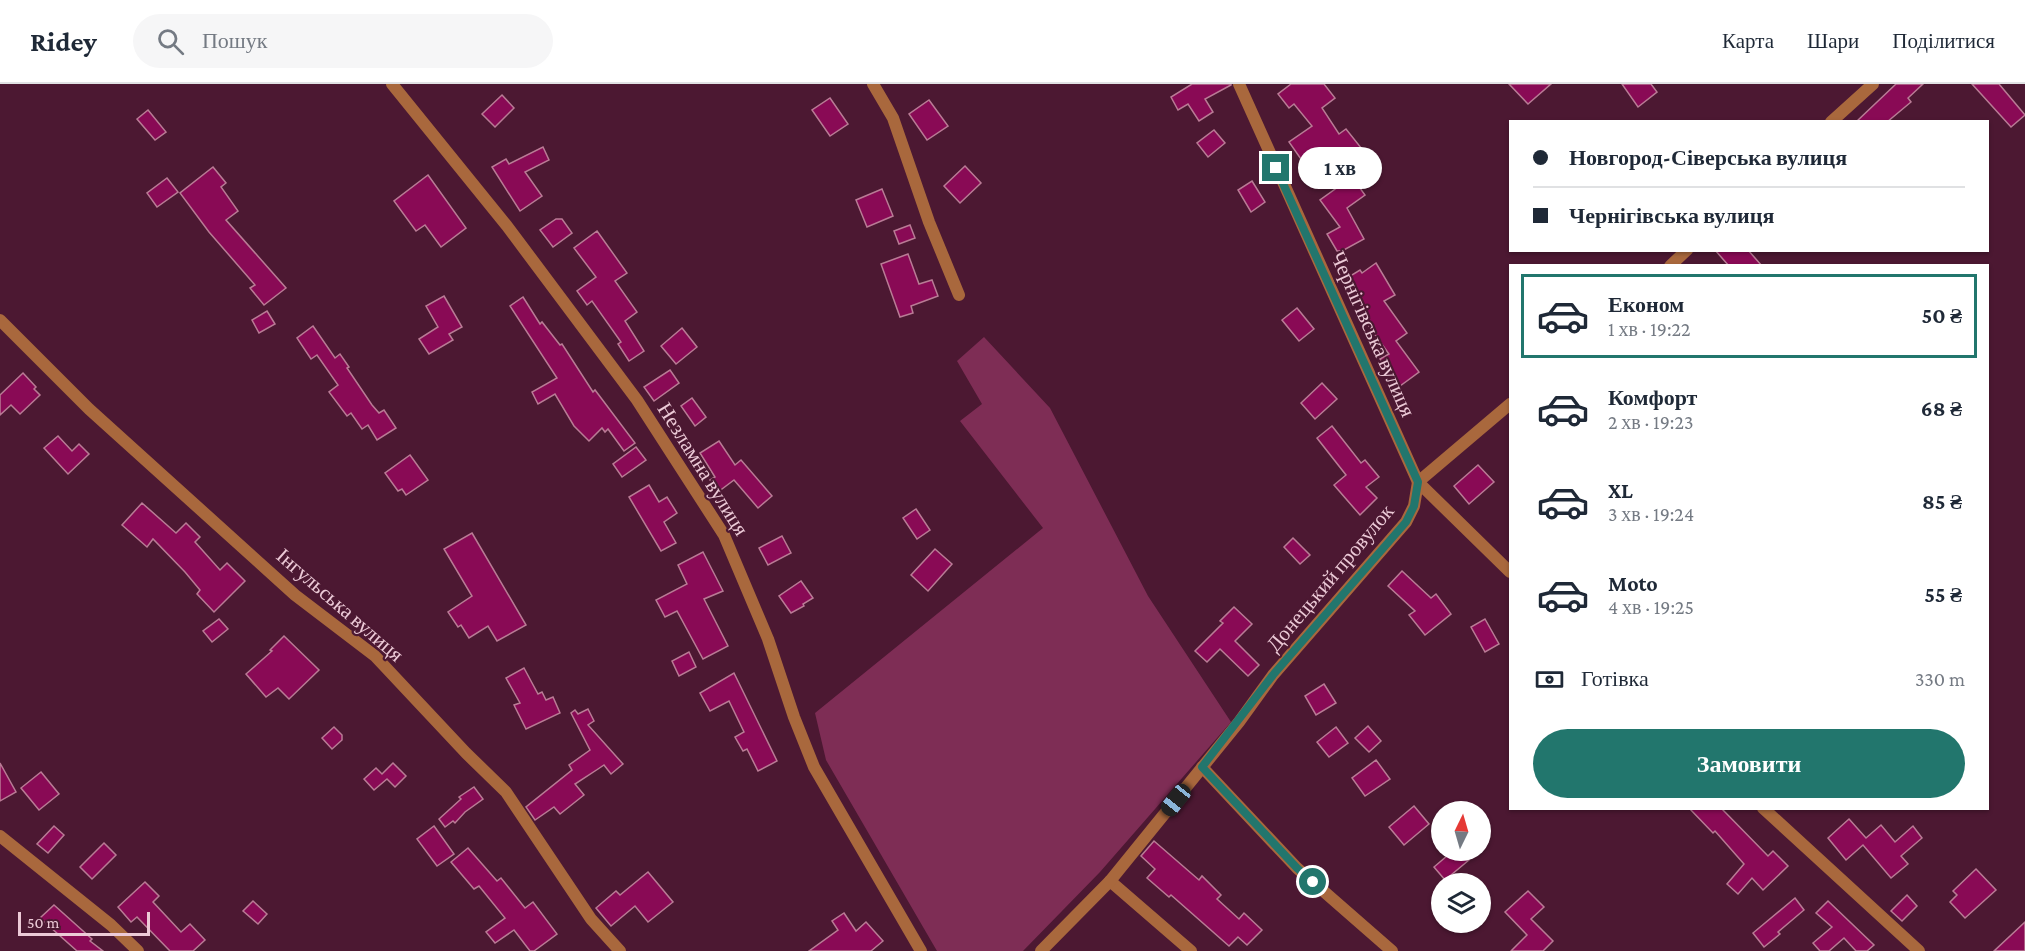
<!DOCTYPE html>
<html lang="uk">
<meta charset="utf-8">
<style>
body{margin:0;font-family:"Crimson Pro",serif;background:#f6f6f7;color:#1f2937;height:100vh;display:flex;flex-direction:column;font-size:22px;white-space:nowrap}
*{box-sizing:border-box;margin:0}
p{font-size:20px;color:#747a83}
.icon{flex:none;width:33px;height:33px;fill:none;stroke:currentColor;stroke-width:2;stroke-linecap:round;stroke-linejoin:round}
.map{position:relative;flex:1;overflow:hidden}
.panel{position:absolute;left:1509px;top:180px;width:480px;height:546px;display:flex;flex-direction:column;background:#fff;border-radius:0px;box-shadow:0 2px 4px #0004}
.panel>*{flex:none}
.guide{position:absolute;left:1509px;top:36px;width:480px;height:132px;border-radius:0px;box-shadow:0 2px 4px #0004;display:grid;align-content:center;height:132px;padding:0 24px;background:#fff}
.needle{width:39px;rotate:5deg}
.controls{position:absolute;left:1431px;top:717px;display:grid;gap:12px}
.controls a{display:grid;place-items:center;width:60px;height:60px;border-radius:50%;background:#fff;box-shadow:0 2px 4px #0004;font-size:30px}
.scale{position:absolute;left:18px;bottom:15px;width:132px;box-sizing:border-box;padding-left:6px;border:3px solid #eccad7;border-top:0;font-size:16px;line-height:21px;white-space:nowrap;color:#eccad7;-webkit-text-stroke:4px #4c1832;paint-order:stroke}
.end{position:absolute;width:27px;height:27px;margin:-14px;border:8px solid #22766d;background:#fff;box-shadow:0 0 0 3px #fff}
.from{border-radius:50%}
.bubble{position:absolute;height:42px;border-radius:21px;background:#fff;box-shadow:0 2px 4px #0004;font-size:20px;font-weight:700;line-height:42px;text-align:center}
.car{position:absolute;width:18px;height:36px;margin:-18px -9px;border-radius:8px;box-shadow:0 0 4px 2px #0007;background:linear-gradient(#222 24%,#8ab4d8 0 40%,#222 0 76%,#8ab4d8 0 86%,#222 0)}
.guide b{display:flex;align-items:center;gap:21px;height:57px;font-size:22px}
.guide b+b{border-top:2px solid #e0e1e3}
.guide i{width:15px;height:15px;background:#1f2937}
ul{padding:10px 0 0;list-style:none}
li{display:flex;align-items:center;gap:18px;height:84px;margin:0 12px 9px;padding:0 12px;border:3px solid transparent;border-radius:0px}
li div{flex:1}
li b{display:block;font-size:22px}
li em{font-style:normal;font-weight:700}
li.current{border-color:#22766d}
li>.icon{width:54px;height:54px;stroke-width:1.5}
.pay{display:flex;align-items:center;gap:15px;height:66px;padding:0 24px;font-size:22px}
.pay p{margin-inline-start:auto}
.action{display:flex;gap:12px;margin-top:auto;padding:12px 24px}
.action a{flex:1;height:69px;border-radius:36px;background:#22766d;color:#fff;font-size:24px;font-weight:700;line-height:69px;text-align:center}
header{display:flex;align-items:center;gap:36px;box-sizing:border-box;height:84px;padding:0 30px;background:#fff;border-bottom:2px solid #e0e1e3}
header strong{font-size:28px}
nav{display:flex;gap:33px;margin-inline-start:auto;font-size:21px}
.search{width:420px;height:54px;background:#f6f6f7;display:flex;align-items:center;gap:15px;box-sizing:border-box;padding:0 21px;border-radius:33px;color:#747a83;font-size:22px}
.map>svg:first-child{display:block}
.green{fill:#7e2d55}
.building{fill:#890a55;stroke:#b97b95;stroke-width:1.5}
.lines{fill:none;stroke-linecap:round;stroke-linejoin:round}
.minor{stroke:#a9683d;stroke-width:12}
.tertiary{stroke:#a9683d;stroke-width:12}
.route{stroke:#22766d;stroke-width:8}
.labels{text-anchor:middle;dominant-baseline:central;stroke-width:4.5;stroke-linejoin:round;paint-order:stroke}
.street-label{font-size:21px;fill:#eccad7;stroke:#4c1832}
</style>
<header>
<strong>Ridey</strong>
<div class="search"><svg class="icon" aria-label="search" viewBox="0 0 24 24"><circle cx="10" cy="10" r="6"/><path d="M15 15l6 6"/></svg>Пошук</div>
<nav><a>Карта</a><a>Шари</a><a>Поділитися</a></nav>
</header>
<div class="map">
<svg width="2025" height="867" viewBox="0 0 2025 867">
<rect width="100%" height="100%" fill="#4c1832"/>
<polygon class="green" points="984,253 1050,324 1148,512 1231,638 1100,788 1023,867 937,867 826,676 815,629 1043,444 960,337 982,320 957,277"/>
<g class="building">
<polygon points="1192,0 1231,0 1231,1 1205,15 1213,28 1199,37 1188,20 1178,26 1171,13"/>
<polygon points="1291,0 1324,0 1335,14 1322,24 1339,50 1346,45 1362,65 1346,77 1339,67 1310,88 1289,58 1312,42 1294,20 1289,24 1278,10"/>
<polygon points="1509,0 1551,0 1528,20"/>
<polygon points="1622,0 1651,0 1657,8 1638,23"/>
<polygon points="1896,0 1923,0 1908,14 1911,18 1887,38 1856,38"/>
<polygon points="1972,0 1999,0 2025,31 2011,43"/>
<polygon points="502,11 514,24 495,43 482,30"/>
<polygon points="830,14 848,40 830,52 812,26"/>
<polygon points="929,16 948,42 927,56 909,30"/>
<polygon points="148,26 166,48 155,56 137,35"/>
<polygon points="1214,46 1225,59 1208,73 1197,59"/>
<polygon points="543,63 549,76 525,88 542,112 520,127 492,83 506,75 509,80"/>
<polygon points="965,82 981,99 960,119 944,102"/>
<polygon points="213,83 226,99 221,103 238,127 226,136 286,204 264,221 250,204 255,201 209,148 180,109"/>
<polygon points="428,91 466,144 441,163 425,141 416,147 394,117"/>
<polygon points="1352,93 1365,111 1347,124 1364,155 1342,167 1337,167 1327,150 1340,143 1320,116"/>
<polygon points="167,94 178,108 157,123 147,109"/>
<polygon points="1252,97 1265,118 1251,128 1238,106"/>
<polygon points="882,105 893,132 867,143 856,116"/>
<polygon points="556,135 562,135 572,149 553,163 540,146"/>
<polygon points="910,141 915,154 899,160 894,147"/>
<polygon points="597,147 627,189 615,197 637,228 625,237 644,267 629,277 618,260 621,258 592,217 587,221 577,207 596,193 574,164"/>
<polygon points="1715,166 1748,166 1762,182 1729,182"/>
<polygon points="908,170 919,200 932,196 938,212 911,222 913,229 900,233 881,180"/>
<polygon points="1376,179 1395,211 1384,217 1407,249 1396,257 1419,288 1400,302 1380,275 1389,270 1363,234 1366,232 1354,211 1357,210 1347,194 1360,186 1362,189"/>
<polygon points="444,212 462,243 449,250 453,256 429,270 419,255 438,243 426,222"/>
<polygon points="523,213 540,240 542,238 560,261 562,260 593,308 595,306 635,359 624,367 608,345 605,348 602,344 589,357 574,342 555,310 538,320 532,308 557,294 510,222"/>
<polygon points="1297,224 1314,245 1299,257 1282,236"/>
<polygon points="267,227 275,240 259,249 252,236"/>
<polygon points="313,242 335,274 340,270 349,283 347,284 372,321 379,329 384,326 396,344 377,356 368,341 362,345 351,329 347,332 329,308 338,301 317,271 311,275 297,254"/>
<polygon points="682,244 697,263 676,280 661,262"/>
<polygon points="670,286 679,299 654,317 644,303"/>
<polygon points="23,289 36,303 34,305 40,311 20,330 11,321 0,331 0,311"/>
<polygon points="1322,299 1337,315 1315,335 1301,319"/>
<polygon points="692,314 706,333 695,342 681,322"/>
<polygon points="1332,342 1361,379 1365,376 1379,393 1366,403 1377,414 1360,431 1334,401 1346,391 1317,354"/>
<polygon points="58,352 72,367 79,360 89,370 68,390 44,364"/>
<polygon points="719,357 735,381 741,376 772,412 758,424 734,396 718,408 710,396 715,393 700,369"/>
<polygon points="636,363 646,376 622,393 613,380"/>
<polygon points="410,371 428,396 406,411 402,405 398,407 385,389"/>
<polygon points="1478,381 1494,398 1469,420 1454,402"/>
<polygon points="649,401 659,418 667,413 677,429 664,438 676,459 661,467 629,413"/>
<polygon points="142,419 176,449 186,439 200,453 195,458 220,486 227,479 245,497 214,528 197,510 200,506 185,488 153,455 147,463 122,441"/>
<polygon points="916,425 930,446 917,455 903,434"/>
<polygon points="472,449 526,541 497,557 488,542 469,554 461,541 458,543 448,528 472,512 444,465"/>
<polygon points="782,452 791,469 768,481 759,464"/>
<polygon points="1293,454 1310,471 1300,480 1284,463"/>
<polygon points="935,465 952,480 928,507 911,491"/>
<polygon points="703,468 723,507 704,515 728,562 703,575 677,527 665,533 656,516 687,500 678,481"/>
<polygon points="1402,487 1431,514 1436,510 1451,530 1425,551 1409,531 1415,527 1388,502"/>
<polygon points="801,497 813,514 803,520 804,522 791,529 779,512"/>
<polygon points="1234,523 1252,540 1235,557 1259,581 1248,592 1220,565 1207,578 1195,567 1223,539 1220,537"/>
<polygon points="219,535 228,545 212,558 203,547"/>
<polygon points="1485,535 1499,560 1485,568 1471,543"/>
<polygon points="284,552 319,586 289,615 278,604 266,613 246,590 272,567 270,566"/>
<polygon points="689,568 696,583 679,592 672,577"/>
<polygon points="524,584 538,610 542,608 546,616 553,613 560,629 526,645 514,621 520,619 506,594"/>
<polygon points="734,589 777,677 758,687 747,665 743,667 735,653 744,648 729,617 710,627 700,609"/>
<polygon points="1324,600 1336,619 1316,631 1305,612"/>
<polygon points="588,625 594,637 588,641 623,680 611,690 604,681 598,685 575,700 584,711 560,730 554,723 535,736 526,723 572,686 569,681 590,666 571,629 575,626 578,630"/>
<polygon points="1368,642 1381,657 1369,668 1355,654"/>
<polygon points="334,643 342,651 342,656 332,665 322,654"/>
<polygon points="1336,643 1348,659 1329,673 1317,658"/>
<polygon points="1376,676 1390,695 1365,712 1352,694"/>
<polygon points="0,679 16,708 0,717"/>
<polygon points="393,679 406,692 395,703 387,695 374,706 364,695 376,684 382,690"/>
<polygon points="41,688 59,710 39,726 21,704"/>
<polygon points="474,703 483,715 465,728 455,739 453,737 445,743 439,735 461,715 459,713"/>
<polygon points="1414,722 1429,740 1404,761 1389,743"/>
<polygon points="1689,724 1721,724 1768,772 1773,767 1788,782 1763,806 1752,794 1738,810 1727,800 1744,780 1715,747 1713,749"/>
<polygon points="1849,735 1866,754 1881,741 1895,758 1913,742 1922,754 1901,772 1908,780 1891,794 1863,761 1846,776 1828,754"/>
<polygon points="54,742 64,751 48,769 37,760"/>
<polygon points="434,742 454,770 437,782 417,755"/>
<polygon points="1154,757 1199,796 1202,792 1221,811 1217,815 1239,835 1244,829 1262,846 1247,861 1238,853 1229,862 1171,811 1169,813 1147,794 1155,785 1141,772"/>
<polygon points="104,759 116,771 92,795 80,783"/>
<polygon points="468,764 497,797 501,794 525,824 533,818 557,850 534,867 530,867 514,846 495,859 486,848 505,834 479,802 474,805 451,778"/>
<polygon points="1454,766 1461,766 1469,776 1445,796 1434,783"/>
<polygon points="1976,785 1996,806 1965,834 1950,818 1957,811 1953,807"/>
<polygon points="648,788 673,818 648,838 635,822 611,842 596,824 616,807 620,811"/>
<polygon points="145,798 159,812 153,818 181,848 190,840 205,856 193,867 170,867 137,833 131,838 118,823"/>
<polygon points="1528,807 1544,823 1531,835 1553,857 1543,867 1511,867 1527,851 1505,828"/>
<polygon points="1907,811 1917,822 1902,837 1891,827"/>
<polygon points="1795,814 1804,826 1778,848 1780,850 1764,863 1753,849"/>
<polygon points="253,817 267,830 258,840 243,827"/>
<polygon points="1828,817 1874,861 1867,867 1856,867 1844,854 1829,867 1820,867 1813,859 1832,843 1816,829"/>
<polygon points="54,821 92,855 90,857 103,867 77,867 40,834"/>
<polygon points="844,829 856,847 866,838 883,857 871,867 809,867 838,846 832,837"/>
<polygon points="2025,838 2025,867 1994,867"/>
</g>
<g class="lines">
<g class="minor">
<polyline points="873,0 893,34 929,138 959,211"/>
<polyline points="1239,0 1418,398 1510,488"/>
<polyline points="1831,38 1873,0"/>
<polyline points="1670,182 1687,166"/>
<polyline points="0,236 89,325 295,511 375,572 466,669 506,708 591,835 620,867"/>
<polyline points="1202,683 1297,784 1392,867"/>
<polyline points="1763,724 1919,867"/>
<polyline points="0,752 111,841 138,867"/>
<polyline points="1110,797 1191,867"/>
<polyline points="1041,867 1110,797 1239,638 1273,591 1406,438 1414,422 1418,398 1510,320"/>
</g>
<polyline class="tertiary" points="392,0 507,142 637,316 724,451 768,555 794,633 814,683 921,867"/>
</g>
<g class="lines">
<polyline class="route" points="1276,84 1418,398 1414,422 1406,438 1273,591 1202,683 1297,784 1313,798"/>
</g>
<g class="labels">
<g class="street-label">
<text transform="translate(1373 250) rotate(66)">Чернігівська вулиця</text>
<text transform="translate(703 385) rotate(58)">Незламна вулиця</text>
<text transform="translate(1330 494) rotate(-50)">Донецький провулок</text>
<text transform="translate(340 521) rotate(41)">Інгульська вулиця</text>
</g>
</g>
</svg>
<div class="controls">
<a><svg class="needle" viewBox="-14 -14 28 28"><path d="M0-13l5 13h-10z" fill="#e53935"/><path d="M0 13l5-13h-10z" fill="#747a83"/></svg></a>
<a><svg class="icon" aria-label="layers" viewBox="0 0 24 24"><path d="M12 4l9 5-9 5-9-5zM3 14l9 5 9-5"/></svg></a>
</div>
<div class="scale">50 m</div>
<i class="end from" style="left:1313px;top:798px"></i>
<i class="end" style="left:1276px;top:84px"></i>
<div class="bubble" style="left:1298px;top:63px;width:84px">1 хв</div>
<i class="car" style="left:1176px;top:716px;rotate:219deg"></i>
<div class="guide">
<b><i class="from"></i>Новгород-Сіверська вулиця</b>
<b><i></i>Чернігівська вулиця</b>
</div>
<section class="panel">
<ul>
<li class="current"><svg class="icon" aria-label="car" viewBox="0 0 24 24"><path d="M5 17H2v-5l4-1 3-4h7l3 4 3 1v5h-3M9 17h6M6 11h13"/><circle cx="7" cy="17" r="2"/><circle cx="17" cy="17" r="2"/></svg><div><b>Економ</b><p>1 хв · 19:22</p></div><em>50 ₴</em></li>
<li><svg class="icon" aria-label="car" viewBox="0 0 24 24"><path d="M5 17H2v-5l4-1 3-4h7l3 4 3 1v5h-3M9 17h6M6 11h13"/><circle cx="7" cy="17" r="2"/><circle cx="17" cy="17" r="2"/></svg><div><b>Комфорт</b><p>2 хв · 19:23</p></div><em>68 ₴</em></li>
<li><svg class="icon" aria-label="car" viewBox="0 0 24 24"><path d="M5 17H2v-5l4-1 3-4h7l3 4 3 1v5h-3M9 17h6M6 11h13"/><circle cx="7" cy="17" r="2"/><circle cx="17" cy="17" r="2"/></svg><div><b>XL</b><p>3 хв · 19:24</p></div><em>85 ₴</em></li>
<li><svg class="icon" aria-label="car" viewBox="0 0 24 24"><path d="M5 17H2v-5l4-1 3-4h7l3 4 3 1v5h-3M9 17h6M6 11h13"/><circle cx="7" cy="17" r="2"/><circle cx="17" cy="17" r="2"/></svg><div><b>Moto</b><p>4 хв · 19:25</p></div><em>55 ₴</em></li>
</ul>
<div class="pay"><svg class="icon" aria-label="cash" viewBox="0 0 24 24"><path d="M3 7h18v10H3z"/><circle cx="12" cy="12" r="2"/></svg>Готівка<p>330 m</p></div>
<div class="action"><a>Замовити</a></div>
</section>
</div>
